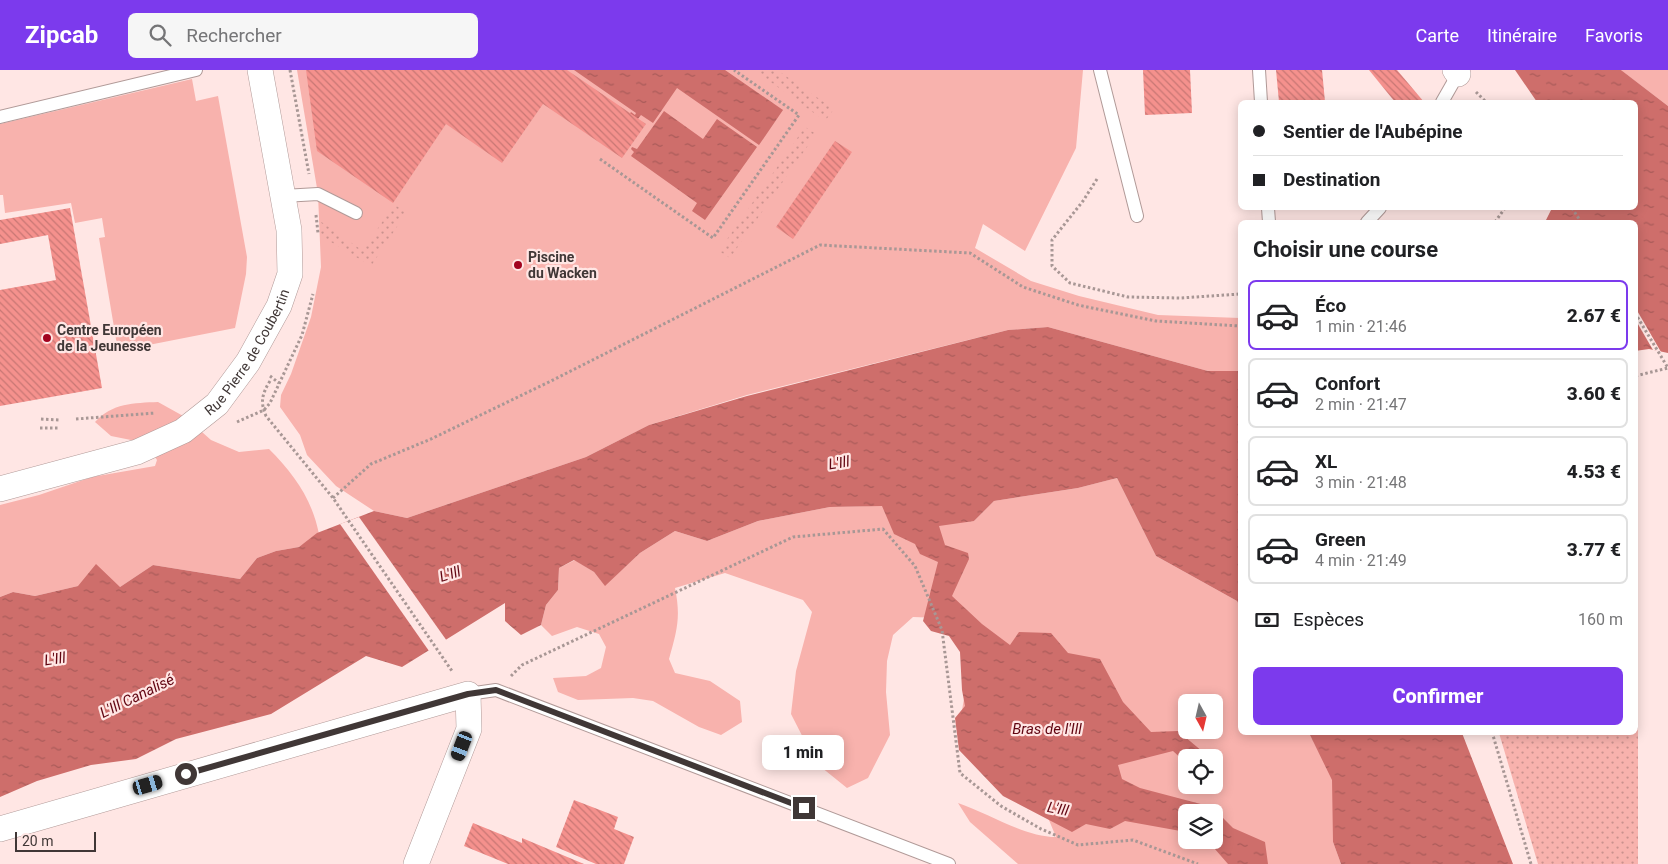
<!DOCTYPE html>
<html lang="fr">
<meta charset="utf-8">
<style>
body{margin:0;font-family:Roboto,sans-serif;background:#f6f6f6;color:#202124;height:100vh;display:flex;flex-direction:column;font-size:19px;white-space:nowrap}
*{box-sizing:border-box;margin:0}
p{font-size:16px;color:#757577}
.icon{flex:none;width:28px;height:28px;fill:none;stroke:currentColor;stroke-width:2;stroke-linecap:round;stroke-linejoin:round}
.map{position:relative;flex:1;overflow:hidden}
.drawer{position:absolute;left:1238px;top:150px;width:400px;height:515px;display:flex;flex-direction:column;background:#fff;border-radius:8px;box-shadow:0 2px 12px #0003}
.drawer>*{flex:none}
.top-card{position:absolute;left:1238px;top:30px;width:400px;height:110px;border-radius:8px;box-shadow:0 2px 12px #0003;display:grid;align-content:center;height:110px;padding:0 15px;background:#fff}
.needle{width:32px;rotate:172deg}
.buttons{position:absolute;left:1178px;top:624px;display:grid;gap:10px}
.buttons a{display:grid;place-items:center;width:45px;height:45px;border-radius:8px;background:#fff;box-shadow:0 2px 12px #0003;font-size:25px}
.scale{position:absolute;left:15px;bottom:12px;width:81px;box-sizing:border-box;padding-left:5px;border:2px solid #403736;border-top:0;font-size:14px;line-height:18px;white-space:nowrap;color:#403736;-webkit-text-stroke:4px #ffe6e4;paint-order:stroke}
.end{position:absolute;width:22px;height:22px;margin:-11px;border:6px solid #403736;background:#fff;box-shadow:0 0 0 2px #fff}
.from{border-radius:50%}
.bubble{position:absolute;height:35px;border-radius:8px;background:#fff;box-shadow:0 2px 12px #0003;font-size:16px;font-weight:800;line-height:35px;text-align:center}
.car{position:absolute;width:15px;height:30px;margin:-15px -8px;border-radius:6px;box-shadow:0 0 4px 1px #0007;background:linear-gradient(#222 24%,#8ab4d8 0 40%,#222 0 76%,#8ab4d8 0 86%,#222 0)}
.top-card b{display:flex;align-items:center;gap:18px;height:48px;font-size:19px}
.top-card b+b{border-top:1px solid #e0e0e0}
.top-card i{width:12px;height:12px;background:#202124}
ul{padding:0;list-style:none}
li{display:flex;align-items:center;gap:15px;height:70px;margin:0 10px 8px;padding:0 5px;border:2px solid #e0e0e0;border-radius:8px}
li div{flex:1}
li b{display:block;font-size:19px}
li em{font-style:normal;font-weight:800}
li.selected{border-color:#7c3aed}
li>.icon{width:45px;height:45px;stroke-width:1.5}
h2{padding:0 15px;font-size:22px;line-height:60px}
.pay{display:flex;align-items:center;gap:12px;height:55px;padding:0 15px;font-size:19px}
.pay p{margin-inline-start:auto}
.primary-button{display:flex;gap:10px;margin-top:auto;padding:10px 15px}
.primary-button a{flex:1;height:58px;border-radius:8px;background:#7c3aed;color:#fff;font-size:20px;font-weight:800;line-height:58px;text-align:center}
header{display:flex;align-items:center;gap:30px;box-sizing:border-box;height:70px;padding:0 25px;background:#7c3aed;color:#fff}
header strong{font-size:24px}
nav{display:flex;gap:28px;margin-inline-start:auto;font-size:18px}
.search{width:350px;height:45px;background:#f6f6f6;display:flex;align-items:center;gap:12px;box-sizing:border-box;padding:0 18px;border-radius:8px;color:#757577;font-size:19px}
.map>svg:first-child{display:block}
.grass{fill:#f8b2ad;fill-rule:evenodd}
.garden{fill:url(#garden-dots)}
.water{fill:url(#water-ripples)}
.pier{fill:#ffe6e4}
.building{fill:url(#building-back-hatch)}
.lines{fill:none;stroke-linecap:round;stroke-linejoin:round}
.lane-casing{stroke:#b19a98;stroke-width:14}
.street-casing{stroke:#b19a98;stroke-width:26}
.path{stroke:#a89795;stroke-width:3;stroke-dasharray:2.5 2.5;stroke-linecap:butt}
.lane{stroke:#fff;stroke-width:12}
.street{stroke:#fff;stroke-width:25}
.route{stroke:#403736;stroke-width:6}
.poi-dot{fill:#a2031f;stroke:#ffe6e4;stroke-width:2}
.labels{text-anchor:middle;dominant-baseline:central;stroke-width:4.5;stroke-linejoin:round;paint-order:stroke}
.poi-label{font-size:14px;font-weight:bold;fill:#403736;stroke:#ffe6e4;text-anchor:start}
.street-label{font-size:14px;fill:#403736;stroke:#ffe6e4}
.water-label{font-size:15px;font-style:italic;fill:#610511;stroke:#ffe6e4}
</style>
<header>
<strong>Zipcab</strong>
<div class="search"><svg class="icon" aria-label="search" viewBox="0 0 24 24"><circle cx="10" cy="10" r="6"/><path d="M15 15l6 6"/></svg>Rechercher</div>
<nav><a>Carte</a><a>Itinéraire</a><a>Favoris</a></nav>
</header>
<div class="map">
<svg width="1668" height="794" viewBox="0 0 1668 794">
<defs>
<pattern id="garden-dots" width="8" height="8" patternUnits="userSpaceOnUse" patternTransform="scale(1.25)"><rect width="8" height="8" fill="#f8b2ad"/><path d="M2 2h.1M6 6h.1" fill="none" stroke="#ca928e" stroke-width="1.8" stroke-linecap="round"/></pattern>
<pattern id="water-ripples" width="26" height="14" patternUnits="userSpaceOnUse" patternTransform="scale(1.25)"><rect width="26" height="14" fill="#ce6e6b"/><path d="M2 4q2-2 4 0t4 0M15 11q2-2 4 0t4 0" fill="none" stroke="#a95b59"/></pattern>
<pattern id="building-back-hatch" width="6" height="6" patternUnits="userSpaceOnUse" patternTransform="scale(1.25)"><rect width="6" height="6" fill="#f5918d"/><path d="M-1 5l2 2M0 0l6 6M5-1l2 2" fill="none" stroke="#c87774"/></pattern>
</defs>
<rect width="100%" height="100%" fill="#ffe6e4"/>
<g class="grass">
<polygon points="297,0 1083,0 1076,78 1025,181 983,154 975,178 1031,211 1079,226 1158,245 1240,248 1240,301 1208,301 1048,257 1008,260 747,325 649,355 586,387 407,448 374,441 336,416 307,385 300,365 280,337 281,325 291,304 311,247 321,197 318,124"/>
<polygon points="1621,0 1668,0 1668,36 1622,1"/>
<polygon points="192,9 196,31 218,26 247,187 246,204 235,258 118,281 99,168 105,167 102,148 75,153 71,133 5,143 3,125 0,125 0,54"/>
<path d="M158 332 185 347 211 370 239 382 269 379C294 404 312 429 319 464L299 477 276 481 257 488 240 509 153 495 120 517 78 516 35 526 13 522 0 527V435L39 425 92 407 155 396 157 390 146 373 111 366 95 352C112 333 134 333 158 332Z"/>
<path d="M1117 408 1156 486 1237 531 1240 537V662L1309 663 1333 710V772L1341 794H1018L970 752 958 733C990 744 1025 767 1056 767L1044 738 958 664 970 593 941 548 913 547 893 565 887 591 886 622 890 665 868 708 847 718 816 693 791 644 796 601 812 542 803 530 725 503 675 518C681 547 677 561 669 589L675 603 710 611 740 631 742 652 721 665 699 657 653 631 633 628 578 630 558 622 553 608 586 606 601 598 606 577 599 564 577 557 552 566 541 555 546 535 558 520 559 498 575 490 594 502 605 515 640 483 675 461 707 471 758 451 830 437 910 435 974 451 994 431 1078 418ZM1186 632H1214V660H1186ZM1186 688H1214V715H1186ZM1186 742H1214V770H1186Z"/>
</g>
<g class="garden">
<polygon points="754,0 777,0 834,39 825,51"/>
<polygon points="805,57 816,64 730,188 719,181"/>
<polygon points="394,134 406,143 371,196 321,166 320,151 363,181"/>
<polygon points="1635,453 1638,565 1638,794 1538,794 1499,663 1635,662"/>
</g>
<g class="water">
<polygon points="574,0 725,0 783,40 759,75 677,18 653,53 641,45 637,50 629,45 631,42 635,45 636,43"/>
<polygon points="1515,0 1621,0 1668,36 1668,283 1649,279 1635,281 1635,152 1545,152 1552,138 1635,138 1635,32 1537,32"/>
<polygon points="664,41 703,69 717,49 757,77 705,150 692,141 697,133 631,86 634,82 631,79 632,77 637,79"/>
<polygon points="1048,257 1208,301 1240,301 1240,537 1237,531 1156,486 1117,408 1078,418 994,431 974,451 939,456 945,475 968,483 969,489 952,526 982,554 1010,575 1019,562 1051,563 1068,583 1100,589 1123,632 1151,662 1178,661 1209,687 1186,688 1186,693 1173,681 1118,695 1122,709 1140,718 1212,737 1233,758 1265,772 1268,794 1228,794 1207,770 1214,770 1214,742 1186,742 1186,762 1125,751 1110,759 1086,754 1072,762 1003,726 959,680 955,648 965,636 962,620 960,582 949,566 931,561 923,551 938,492 920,484 915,474 894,464 882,436 830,437 758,451 707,471 675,461 640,483 605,516 594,502 574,490 559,498 558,520 546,535 541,555 521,565 505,551 505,533 402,597 366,586 271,644 176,669 136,689 91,695 37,711 0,727 0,527 13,522 35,526 78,516 96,494 120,517 153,495 240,509 257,488 276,481 299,477 317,463 374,441 407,448 586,387 649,355 747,326 1008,260"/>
<polygon points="1309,663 1462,663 1513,794 1341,794 1333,772 1332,710"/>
</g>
<g class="pier">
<polygon points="1635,237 1661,282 1653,280 1635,249"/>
<polygon points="359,447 447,571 429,581 340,454"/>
</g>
<g class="building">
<polygon points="306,0 567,0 646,54 622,88 543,34 502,93 446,54 393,133 317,81"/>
<polygon points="1143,0 1190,0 1192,43 1145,45"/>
<polygon points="1276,0 1322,0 1325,32 1279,32"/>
<polygon points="1369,0 1397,0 1424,32 1395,32"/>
<polygon points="835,71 852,82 793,169 776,157"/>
<polygon points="70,138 102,318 0,336 0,220 56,210 48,165 0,174 0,150"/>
<polygon points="574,730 618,747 614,759 634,767 624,794 596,794 556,777"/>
<polygon points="473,753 522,773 522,768 584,794 508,794 464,776"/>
</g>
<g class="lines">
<g class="lane-casing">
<g id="lane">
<polyline points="1100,0 1137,146"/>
<polyline points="1259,0 1261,32"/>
<polyline points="1442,32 1458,4"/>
<polyline points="0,47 196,0"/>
<polyline points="283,126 318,124 356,143"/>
<polyline points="1268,138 1269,152"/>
<polyline points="1367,152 1380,138"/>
<polyline points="468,624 496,620 949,794"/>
</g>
</g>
<g class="street-casing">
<g id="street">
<polyline points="1455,0 1458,4"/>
<path id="s1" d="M0 419 137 382 183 361 217 334 248 292 279 236 290 204 289 160 260 0"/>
<polyline points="0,759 468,624 469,659 416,794"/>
</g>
</g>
<g class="path">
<polyline points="290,0 309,104"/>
<polyline points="1476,22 1486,32"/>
<polyline points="600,89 713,168 799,45 734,0"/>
<polyline points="1097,109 1083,131 1052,170 1052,196 1070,213 1128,227 1180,228 1240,224"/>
<polyline points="1572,138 1581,152"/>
<polyline points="316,145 318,163"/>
<polyline points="1495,152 1505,138"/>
<polyline points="1635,243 1668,298 1635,306"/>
<polyline points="270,306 279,313"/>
<path d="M270 311C262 324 260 332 266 346L333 428 452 601"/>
<polyline points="41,349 60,350"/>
<polyline points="76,349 155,343"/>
<polyline points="237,352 264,340 270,333 302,265 313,224"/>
<polyline points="40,358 59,358"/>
<polyline points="333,428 371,394 431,369 551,311 820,175 970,183 1023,217 1078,235 1156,251 1240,256"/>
<polyline points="511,606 522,595 793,467 883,459 915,496 942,560 960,703 1001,736 1041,759 1078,775 1133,770 1198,794"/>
<polyline points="1492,662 1531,794"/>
</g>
<use href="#lane" class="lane"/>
<use href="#street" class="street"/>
</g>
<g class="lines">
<polyline class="route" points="186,704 468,624 496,620 804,738"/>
</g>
<g class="poi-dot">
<circle cx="518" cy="195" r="5"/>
<circle cx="47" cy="268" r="5"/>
</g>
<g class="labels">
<g class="poi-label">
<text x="528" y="187">Piscine<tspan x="528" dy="16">du Wacken</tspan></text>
<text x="57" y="260">Centre Européen<tspan x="57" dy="16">de la Jeunesse</tspan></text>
</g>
<g class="street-label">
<text stroke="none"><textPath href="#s1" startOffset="296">Rue Pierre de Coubertin</textPath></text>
</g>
<g class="water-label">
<text transform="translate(839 393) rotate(-9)">L'Ill</text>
<text transform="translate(450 504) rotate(-17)">L'Ill</text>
<text transform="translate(55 589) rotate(-8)">L'Ill</text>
<text transform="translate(137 626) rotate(-26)">L'Ill Canalisé</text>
<text x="1047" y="659">Bras de l'Ill</text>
<text transform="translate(1058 739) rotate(11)">L'Ill</text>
</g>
</g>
</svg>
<div class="buttons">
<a><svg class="needle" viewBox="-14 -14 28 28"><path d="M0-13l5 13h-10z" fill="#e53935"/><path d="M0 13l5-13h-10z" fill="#757577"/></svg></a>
<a><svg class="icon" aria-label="locate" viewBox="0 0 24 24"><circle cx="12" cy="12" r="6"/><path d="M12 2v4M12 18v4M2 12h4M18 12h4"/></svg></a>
<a><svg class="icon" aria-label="layers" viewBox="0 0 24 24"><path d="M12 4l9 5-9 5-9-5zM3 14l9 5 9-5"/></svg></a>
</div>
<div class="scale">20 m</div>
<i class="end from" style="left:186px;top:704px"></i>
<i class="end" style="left:804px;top:738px"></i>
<div class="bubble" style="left:762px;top:665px;width:82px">1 min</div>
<i class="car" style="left:462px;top:676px;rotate:201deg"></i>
<i class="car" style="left:148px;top:715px;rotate:74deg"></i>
<div class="top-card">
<b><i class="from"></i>Sentier de l'Aubépine</b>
<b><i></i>Destination</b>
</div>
<section class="drawer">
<h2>Choisir une course</h2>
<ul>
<li class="selected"><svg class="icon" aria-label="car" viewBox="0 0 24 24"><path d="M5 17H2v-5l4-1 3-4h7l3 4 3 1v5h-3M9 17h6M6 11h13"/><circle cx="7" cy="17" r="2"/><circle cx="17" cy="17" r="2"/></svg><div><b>Éco</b><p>1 min · 21:46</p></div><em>2.67 €</em></li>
<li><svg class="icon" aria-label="car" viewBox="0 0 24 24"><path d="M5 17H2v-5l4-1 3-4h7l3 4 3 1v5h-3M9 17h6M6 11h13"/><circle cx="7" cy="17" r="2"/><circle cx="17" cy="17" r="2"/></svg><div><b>Confort</b><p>2 min · 21:47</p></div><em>3.60 €</em></li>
<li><svg class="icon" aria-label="car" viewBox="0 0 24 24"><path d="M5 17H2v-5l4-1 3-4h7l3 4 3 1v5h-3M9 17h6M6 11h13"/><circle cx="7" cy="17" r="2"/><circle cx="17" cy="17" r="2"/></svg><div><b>XL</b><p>3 min · 21:48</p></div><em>4.53 €</em></li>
<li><svg class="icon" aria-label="car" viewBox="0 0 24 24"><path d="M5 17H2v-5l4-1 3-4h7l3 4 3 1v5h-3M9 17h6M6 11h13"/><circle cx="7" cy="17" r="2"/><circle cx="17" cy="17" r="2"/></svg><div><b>Green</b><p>4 min · 21:49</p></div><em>3.77 €</em></li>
</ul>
<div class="pay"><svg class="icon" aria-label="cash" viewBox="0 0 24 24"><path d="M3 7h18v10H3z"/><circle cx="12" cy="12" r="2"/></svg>Espèces<p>160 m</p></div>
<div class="primary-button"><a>Confirmer</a></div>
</section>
</div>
